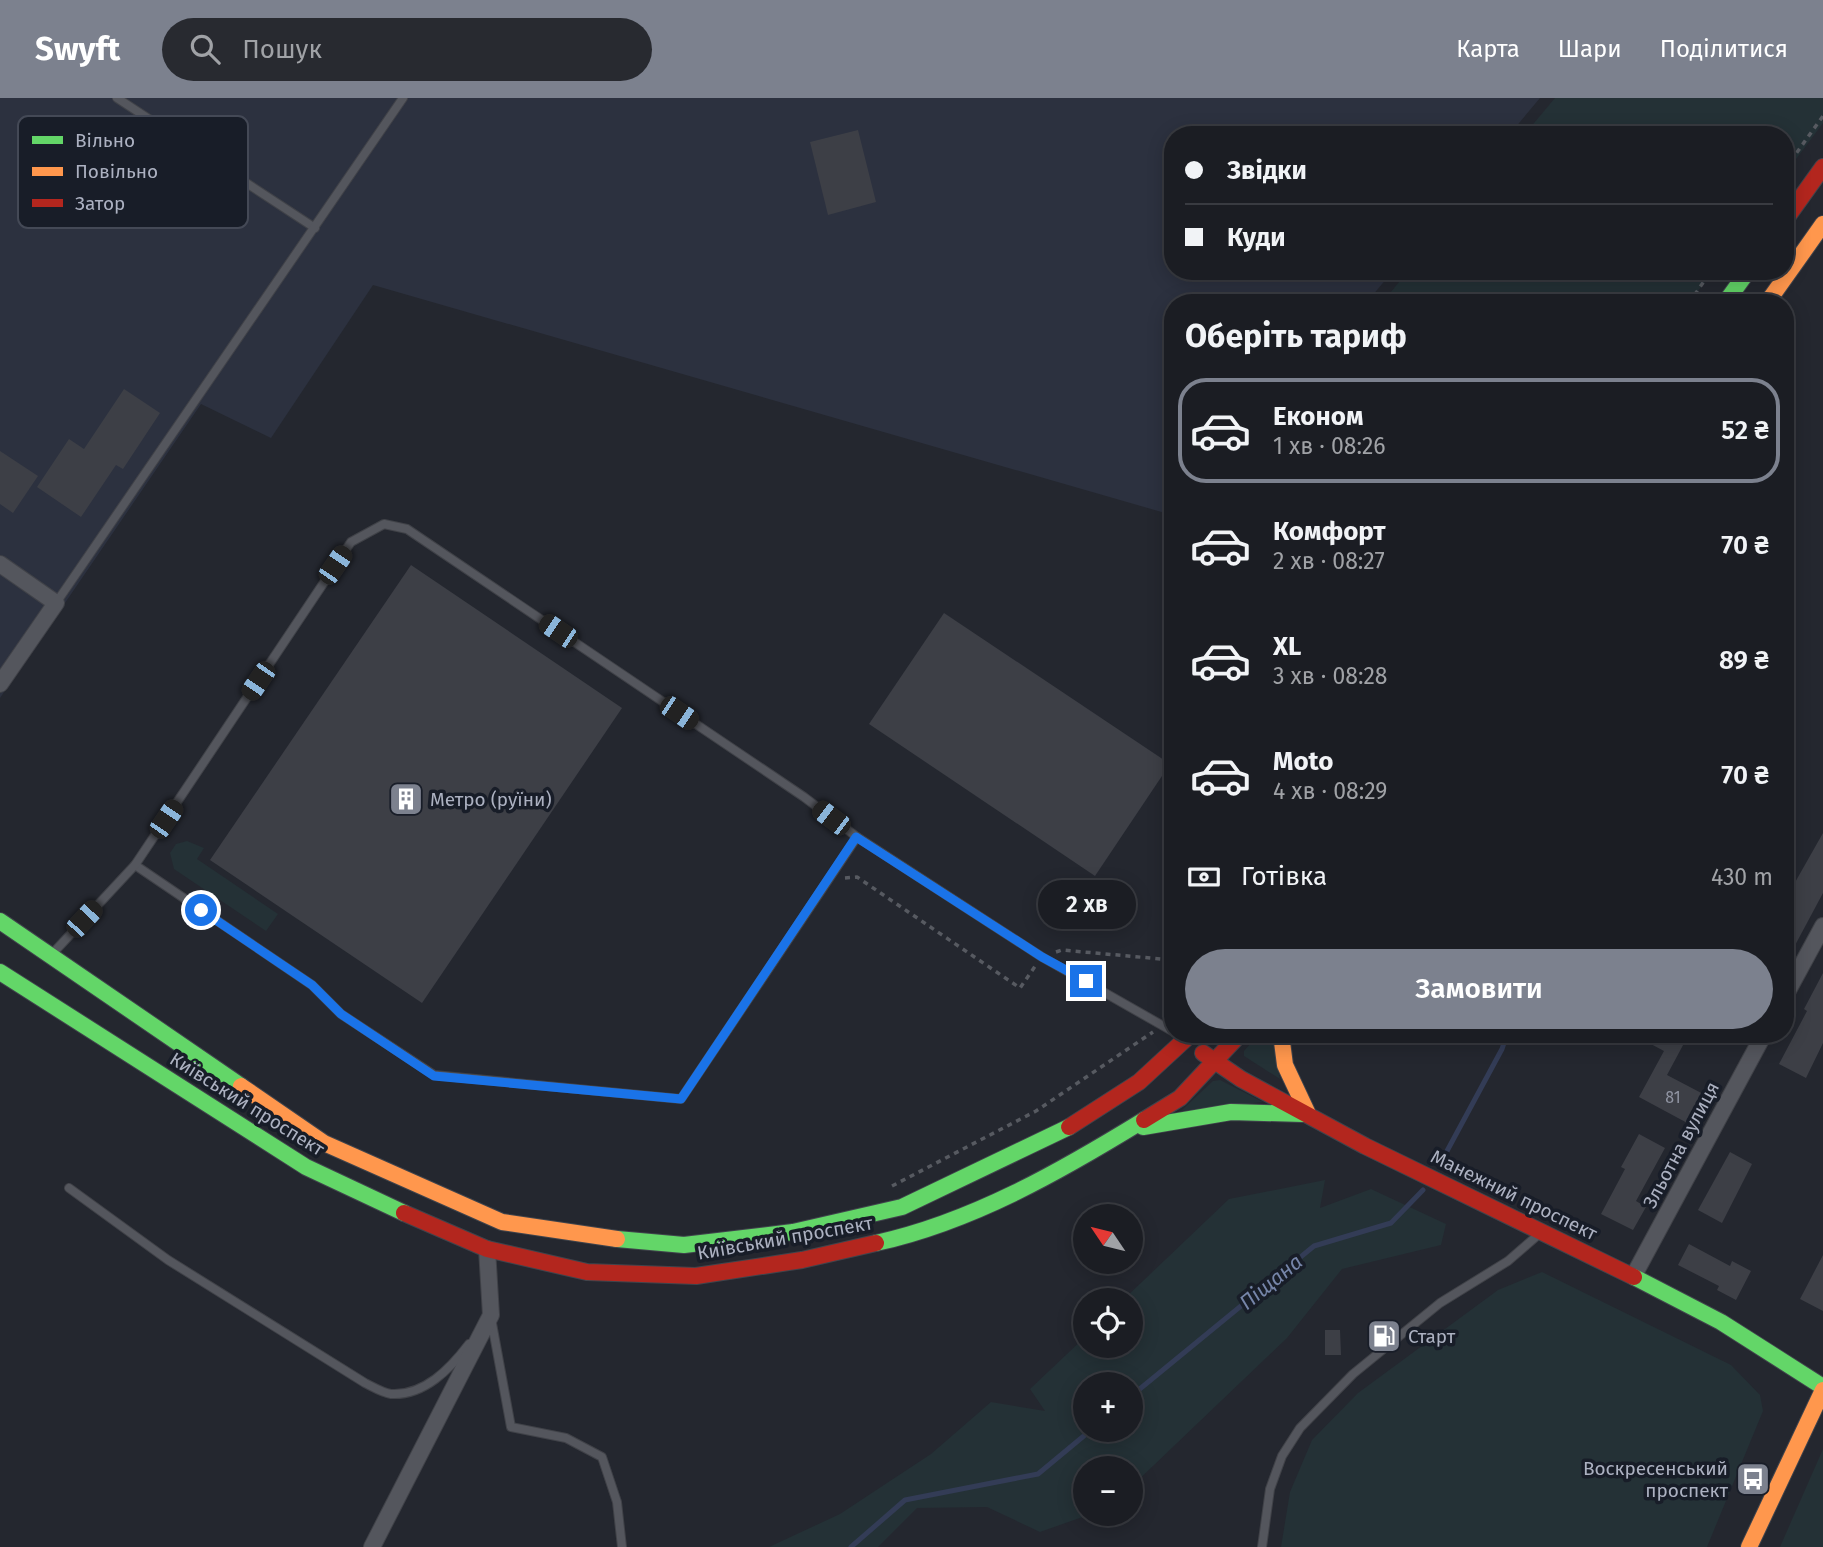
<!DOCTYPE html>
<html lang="uk">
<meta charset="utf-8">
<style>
body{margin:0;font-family:"Fira Sans",sans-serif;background:#282a30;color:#f1f3f6;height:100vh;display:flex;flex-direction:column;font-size:26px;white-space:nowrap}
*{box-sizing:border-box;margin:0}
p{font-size:23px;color:#a0a2a6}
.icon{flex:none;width:38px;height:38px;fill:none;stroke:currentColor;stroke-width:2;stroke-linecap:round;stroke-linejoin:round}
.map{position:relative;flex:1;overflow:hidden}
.panel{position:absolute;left:1164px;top:196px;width:630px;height:749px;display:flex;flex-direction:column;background:#1b1d23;border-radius:28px;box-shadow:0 4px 18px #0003,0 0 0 2px #393b41}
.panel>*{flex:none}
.top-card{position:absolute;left:1164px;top:28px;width:630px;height:154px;border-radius:28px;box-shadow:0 4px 18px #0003,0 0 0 2px #393b41;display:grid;align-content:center;height:154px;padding:0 21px;background:#1b1d23}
.needle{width:46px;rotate:305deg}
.buttons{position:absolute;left:1073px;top:1106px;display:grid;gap:14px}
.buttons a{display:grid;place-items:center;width:70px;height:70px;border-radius:50%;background:#1b1d23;box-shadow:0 4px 18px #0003,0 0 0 2px #393b41;font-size:35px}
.end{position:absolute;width:32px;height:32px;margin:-16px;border:9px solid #1a73e8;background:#fff;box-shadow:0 0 0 4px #fff}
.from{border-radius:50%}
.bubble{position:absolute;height:49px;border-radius:24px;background:#1b1d23;box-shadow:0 4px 18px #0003,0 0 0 2px #393b41;font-size:23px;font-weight:600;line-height:49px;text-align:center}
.car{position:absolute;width:21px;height:42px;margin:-21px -10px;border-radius:9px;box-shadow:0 0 5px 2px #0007;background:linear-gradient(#222 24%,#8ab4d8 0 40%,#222 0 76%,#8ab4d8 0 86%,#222 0)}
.top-card b{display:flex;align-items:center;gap:24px;height:66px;font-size:26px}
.top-card b+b{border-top:2px solid #393b41}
.top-card i{width:18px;height:18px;background:#f1f3f6}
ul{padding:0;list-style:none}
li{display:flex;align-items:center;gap:21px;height:105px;margin:0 14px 10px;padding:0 7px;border:4px solid transparent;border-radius:28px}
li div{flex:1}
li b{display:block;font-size:26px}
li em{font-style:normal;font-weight:600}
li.current{border-color:#7c818e}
li>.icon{width:63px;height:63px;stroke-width:1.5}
h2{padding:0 21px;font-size:32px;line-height:84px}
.pay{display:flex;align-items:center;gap:18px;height:77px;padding:0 21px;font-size:26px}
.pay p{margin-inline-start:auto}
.primary-button{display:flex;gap:14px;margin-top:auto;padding:14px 21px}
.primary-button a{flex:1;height:80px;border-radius:42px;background:#7c818e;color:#fff;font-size:28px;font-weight:600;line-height:80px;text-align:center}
header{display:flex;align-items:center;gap:42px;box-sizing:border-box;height:98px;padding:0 35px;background:#7c818e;color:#fff}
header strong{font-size:33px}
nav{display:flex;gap:38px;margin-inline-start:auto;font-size:24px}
.search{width:490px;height:63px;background:#282a30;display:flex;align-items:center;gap:18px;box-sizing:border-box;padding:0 24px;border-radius:38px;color:#a0a2a6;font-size:26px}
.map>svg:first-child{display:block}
.airport{fill:#2c313f}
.green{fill:#243136;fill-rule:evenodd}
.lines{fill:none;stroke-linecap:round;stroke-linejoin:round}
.stream{stroke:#333c56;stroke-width:5}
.building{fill:#3d3f46}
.lane-casing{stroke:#404248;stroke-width:10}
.street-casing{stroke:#404248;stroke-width:18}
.fast-casing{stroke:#40444c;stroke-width:18}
.slow-casing{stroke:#40444c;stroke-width:18}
.jam-casing{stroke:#40444c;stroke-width:18}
.path{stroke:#575a61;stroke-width:3.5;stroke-dasharray:5 5;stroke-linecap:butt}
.lane{stroke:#54565d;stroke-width:8}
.street{stroke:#54565d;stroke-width:16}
.fast{stroke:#63d668;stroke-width:16}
.slow{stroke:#ff974d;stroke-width:16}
.jam{stroke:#b3261e;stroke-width:16}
.route{stroke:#1a73e8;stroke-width:9}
.labels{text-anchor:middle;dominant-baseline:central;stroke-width:7;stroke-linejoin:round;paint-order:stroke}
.number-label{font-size:16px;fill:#9094a2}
.poi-label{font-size:19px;fill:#acb1c1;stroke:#181d28;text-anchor:start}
.street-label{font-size:19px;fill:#acb1c1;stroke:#181d28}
.water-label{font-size:21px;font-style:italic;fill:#7685a9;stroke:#181d28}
.key{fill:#181d28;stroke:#444956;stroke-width:2}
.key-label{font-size:19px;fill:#acb1c1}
</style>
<header>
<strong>Swyft</strong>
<div class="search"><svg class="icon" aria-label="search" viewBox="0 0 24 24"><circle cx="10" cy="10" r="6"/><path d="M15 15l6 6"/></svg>Пошук</div>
<nav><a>Карта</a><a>Шари</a><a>Поділитися</a></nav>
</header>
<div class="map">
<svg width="1823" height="1449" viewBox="0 0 1823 1449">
<rect width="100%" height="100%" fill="#24272f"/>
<polygon class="airport" points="0,0 1540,0 1509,37 1172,37 1172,173 1393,173 1366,205 1172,205 1172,417 373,187 271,340 201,306 0,600"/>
<g class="green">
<polygon points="1555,0 1823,0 1823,25 1785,76 1785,37 1524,37"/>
<polygon points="1408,173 1713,173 1689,205 1382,205"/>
<polygon points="187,743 204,750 197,761 278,816 266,833 174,771 170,755 176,746"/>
<polygon points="1259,936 1271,936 1280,981 1244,958 1244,953"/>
<polygon points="1220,982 1263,1004 1181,1013 1213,983"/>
<path d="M1325 1082 1320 1110 1371 1091 1446 1126 1441 1147 1342 1171 1287 1240 1131 1389 1130 1370H1085V1416H1091L1040 1434 987 1409 917 1410 878 1449H769L840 1416 931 1356 991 1304 1045 1313 1030 1291 1085 1239V1248H1130V1202H1123L1229 1101ZM1130 1286V1332H1085V1286Z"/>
<polygon points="1542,1174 1731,1267 1760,1297 1763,1313 1707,1449 1281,1449 1290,1394 1312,1342 1358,1295 1498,1192"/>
<polygon points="1823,1351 1823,1449 1780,1449"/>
</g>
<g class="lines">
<g class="stream">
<polyline points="1440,1066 1502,951 1507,936"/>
<polyline points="1130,1299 1314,1148 1391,1125 1423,1092"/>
<polyline points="851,1449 905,1402 1038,1376 1091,1332"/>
</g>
</g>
<g class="building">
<polygon points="858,32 876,104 828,117 810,44"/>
<polygon points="124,291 160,315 123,371 116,367 81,419 37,389 69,341 84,351"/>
<polygon points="0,353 38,378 13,415 0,406"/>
<polygon points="411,467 622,610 422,905 210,762"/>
<polygon points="944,515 1170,666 1095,778 869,626"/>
<polygon points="1823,735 1823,795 1785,866 1785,802"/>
<polygon points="1823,875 1823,945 1806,980 1779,966 1807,913 1804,911"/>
<polygon points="1632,936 1689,936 1667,977 1707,998 1691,1027 1639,999 1664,953"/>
<polygon points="1639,1036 1665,1050 1636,1103 1646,1109 1633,1132 1601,1116 1625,1071 1621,1069"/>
<polygon points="1730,1054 1752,1066 1722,1125 1698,1112"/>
<polygon points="1689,1146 1730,1168 1732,1163 1751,1173 1736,1202 1717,1192 1719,1188 1678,1167"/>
<polygon points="1823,1157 1823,1213 1800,1201"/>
<polygon points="1325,1232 1340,1232 1341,1257 1325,1257"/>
</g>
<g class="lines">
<g class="lane-casing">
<g id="lane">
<polyline points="117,0 315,130"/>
<polyline points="56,505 403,0"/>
<polyline points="135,767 312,887 341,916 434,977 681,1001 857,739 1042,859 1172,933"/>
<polyline points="53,855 135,767 351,444 384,426 407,431 804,699 857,739"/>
<path d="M69 1090 168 1162 365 1285C373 1289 383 1295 391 1296 424 1298 450 1271 469 1246"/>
<polyline points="491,1220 511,1329 566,1340 602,1359 617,1404 622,1449"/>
<polyline points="1262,1449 1270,1391 1282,1358 1300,1330 1353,1276 1440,1205 1508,1163 1538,1137"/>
</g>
</g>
<g class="street-casing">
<g id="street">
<polyline points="0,466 56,505 0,586"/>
<polyline points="1785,898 1823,828"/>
<polyline points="1634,1177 1764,936"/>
<polyline points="372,1449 491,1217 487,1151"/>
</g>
</g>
<g class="fast-casing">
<g id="fast">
<polyline points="1725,205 1748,173"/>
<polyline points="0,823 241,988"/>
<polyline points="0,874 306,1069 404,1115"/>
<polyline points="1143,1029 1231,1014 1303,1016"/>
<polyline points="617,1141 684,1147 793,1134 902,1109 1069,1029"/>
<path d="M876 1145C972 1124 1061 1073 1144 1022"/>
<polyline points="1634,1179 1721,1224 1823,1289"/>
</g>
</g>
<g class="slow-casing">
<g id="slow">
<polyline points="1767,205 1823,126"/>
<polyline points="1281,936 1285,967 1308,1016"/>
<polyline points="241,988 324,1045 502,1124 617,1141"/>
<polyline points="1749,1449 1823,1292"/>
</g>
</g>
<g class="jam-casing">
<g id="jam">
<polyline points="1785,122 1823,69"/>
<polyline points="1203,955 1241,981 1365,1048 1634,1179"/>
<polyline points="1144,1022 1180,1000 1240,936"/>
<polyline points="1069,1029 1139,984 1191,936"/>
<polyline points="404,1115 487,1151 587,1174 696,1178 802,1162 876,1145"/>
</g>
</g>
<g class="path">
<polyline points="1785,71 1823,18"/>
<polyline points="1689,205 1711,173"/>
<polyline points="845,780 857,779 1020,890 1036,867"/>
<polyline points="1056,854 1062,852 1172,862"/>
<polyline points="892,1088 1036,1013 1153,934"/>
</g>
<use href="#lane" class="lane"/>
<use href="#street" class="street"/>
<use href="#fast" class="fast"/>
<use href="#slow" class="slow"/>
<use href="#jam" class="jam"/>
</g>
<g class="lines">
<polyline class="route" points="201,812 312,887 341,916 434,978 681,1001 856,739 1042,859 1086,883"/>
</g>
<defs>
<g id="building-square" transform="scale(1.75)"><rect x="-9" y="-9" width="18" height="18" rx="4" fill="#7c818e" stroke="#181d28"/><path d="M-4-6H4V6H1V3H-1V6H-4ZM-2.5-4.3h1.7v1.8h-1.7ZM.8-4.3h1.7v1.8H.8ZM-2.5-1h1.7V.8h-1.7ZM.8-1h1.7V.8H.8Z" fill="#fff"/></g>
<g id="fuel-square" transform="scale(1.75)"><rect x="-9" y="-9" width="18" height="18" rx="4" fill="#7c818e" stroke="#181d28"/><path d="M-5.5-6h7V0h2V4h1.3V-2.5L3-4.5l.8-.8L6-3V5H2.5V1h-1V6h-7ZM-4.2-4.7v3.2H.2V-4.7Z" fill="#fff"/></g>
<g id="bus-square" transform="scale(1.75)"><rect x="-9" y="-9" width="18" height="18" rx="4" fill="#7c818e" stroke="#181d28"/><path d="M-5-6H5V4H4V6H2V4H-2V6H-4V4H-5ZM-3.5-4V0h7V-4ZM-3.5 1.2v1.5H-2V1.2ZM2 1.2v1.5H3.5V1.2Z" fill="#fff"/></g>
</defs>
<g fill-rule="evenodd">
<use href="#building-square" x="406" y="701"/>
<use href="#fuel-square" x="1384" y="1238"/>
<use href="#bus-square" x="1753" y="1381"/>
</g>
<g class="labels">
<g class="number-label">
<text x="1673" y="999">81</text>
</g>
<g class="poi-label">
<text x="430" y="701">Метро (руїни)</text>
<text x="1408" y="1238">Старт</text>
<text x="1728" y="1370" text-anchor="end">Воскресенський<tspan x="1728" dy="22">проспект</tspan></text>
</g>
<g class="street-label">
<text transform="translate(247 1006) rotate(32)">Київський проспект</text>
<text transform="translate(1681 1047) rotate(-62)">Зльотна вулиця</text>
<text transform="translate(1514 1097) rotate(26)">Манежний проспект</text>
<text transform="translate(785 1140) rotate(-10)">Київський проспект</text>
</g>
<g class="water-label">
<text transform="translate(1271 1184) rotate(-39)">Піщана</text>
</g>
</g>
<rect x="18" y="18" width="230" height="112" rx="10" class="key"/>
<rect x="32" y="38" width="31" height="8" fill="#63d668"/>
<rect x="32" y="69" width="31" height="9" fill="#ff974d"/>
<rect x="32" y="101" width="31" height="8" fill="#b3261e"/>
<g class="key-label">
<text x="75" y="49">Вільно</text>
<text x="75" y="80">Повільно</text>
<text x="75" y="112">Затор</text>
</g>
</svg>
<div class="buttons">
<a><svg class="needle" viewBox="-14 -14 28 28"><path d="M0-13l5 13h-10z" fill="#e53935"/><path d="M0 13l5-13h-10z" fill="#a0a2a6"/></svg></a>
<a><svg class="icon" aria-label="locate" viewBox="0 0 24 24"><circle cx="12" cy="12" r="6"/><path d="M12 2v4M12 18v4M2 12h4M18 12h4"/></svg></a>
<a>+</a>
<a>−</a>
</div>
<i class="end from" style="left:201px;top:812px"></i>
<i class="end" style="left:1086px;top:883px"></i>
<div class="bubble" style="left:1038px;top:782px;width:98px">2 хв</div>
<i class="car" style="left:335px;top:467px;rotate:34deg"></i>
<i class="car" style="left:558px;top:533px;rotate:304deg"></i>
<i class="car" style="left:258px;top:583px;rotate:214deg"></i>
<i class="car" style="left:679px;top:615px;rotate:124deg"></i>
<i class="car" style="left:831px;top:720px;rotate:307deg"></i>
<i class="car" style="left:166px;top:721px;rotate:34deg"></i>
<i class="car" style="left:84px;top:821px;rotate:43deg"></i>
<div class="top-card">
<b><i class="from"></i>Звідки</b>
<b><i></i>Куди</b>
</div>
<section class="panel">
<h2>Оберіть тариф</h2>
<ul>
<li class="current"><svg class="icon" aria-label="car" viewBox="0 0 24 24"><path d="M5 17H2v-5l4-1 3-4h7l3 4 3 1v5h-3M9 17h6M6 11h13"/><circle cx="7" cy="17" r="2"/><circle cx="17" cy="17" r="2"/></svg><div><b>Економ</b><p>1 хв · 08:26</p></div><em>52 ₴</em></li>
<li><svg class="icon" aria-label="car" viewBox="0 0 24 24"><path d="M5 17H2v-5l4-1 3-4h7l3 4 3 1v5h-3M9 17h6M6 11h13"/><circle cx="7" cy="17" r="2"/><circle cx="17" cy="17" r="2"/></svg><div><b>Комфорт</b><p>2 хв · 08:27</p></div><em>70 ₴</em></li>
<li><svg class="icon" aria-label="car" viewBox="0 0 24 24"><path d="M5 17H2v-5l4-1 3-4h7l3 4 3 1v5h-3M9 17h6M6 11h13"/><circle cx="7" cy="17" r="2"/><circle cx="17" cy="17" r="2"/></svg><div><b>XL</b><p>3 хв · 08:28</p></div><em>89 ₴</em></li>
<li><svg class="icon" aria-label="car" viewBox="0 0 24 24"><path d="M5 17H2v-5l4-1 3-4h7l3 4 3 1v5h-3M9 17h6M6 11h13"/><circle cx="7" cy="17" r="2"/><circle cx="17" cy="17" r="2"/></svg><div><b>Moto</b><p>4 хв · 08:29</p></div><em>70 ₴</em></li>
</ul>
<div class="pay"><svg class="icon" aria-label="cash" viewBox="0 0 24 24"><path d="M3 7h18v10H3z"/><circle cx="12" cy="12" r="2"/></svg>Готівка<p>430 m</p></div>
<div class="primary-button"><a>Замовити</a></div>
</section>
</div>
